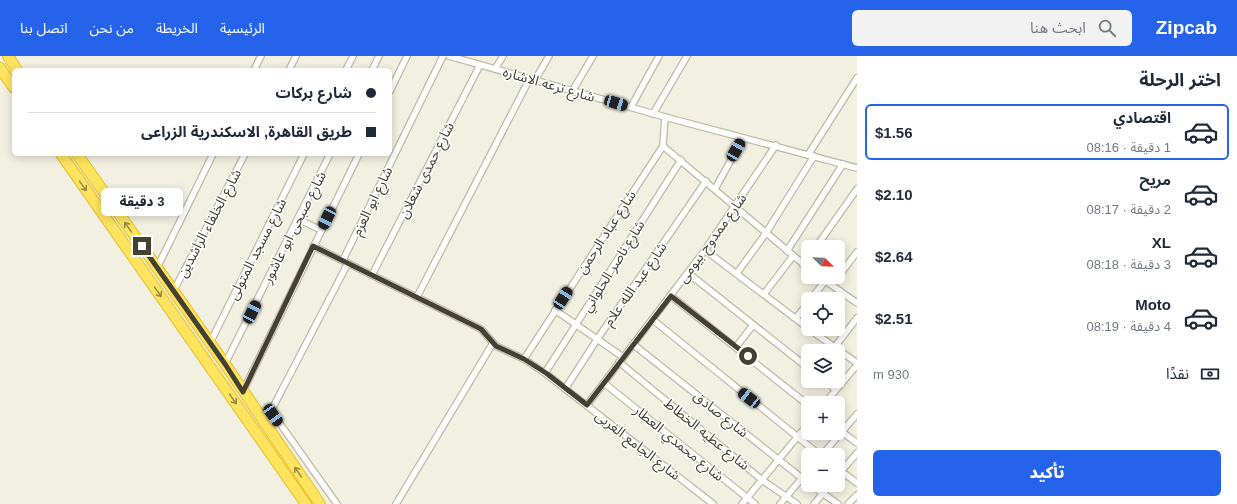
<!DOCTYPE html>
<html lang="ar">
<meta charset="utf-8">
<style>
body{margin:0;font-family:Arial,"Noto Sans Arabic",sans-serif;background:#f2f2f3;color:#1f2937;direction:rtl;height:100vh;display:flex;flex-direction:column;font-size:15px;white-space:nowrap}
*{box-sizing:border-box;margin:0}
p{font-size:13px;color:#747a83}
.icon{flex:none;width:22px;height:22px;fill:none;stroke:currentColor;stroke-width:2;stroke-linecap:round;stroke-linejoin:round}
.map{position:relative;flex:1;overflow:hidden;direction:ltr}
.panel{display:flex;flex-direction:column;background:#fff;width:380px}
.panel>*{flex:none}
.hud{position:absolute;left:12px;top:12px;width:380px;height:88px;border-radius:6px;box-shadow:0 2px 10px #0003;direction:rtl;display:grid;align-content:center;height:88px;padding:0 16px;background:#fff}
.needle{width:26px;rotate:113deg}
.buttons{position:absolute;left:801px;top:184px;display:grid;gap:8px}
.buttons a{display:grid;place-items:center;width:44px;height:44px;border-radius:6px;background:#fff;box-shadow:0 2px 10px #0003;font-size:20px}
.end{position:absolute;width:18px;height:18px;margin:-9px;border:5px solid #444032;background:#fff;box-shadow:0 0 0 2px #fff}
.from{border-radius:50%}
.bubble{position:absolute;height:28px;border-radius:6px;background:#fff;box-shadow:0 2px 10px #0003;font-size:13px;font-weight:800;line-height:28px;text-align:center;direction:rtl}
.car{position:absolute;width:12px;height:24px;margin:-12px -6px;border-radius:5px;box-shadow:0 0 3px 1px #0007;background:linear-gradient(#222 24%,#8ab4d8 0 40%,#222 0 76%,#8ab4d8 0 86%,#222 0)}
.hud b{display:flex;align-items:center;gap:14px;height:38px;font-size:15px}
.hud b+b{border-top:1px solid #e0e1e3}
.hud i{width:10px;height:10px;background:#1f2937}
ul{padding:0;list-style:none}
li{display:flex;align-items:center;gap:12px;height:56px;margin:0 8px 6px;padding:0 8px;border:2px solid transparent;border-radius:6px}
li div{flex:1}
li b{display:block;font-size:15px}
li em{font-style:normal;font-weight:800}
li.on{border-color:#2563eb}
li>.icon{width:36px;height:36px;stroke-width:1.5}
h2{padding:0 16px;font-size:18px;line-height:48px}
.pay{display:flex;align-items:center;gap:10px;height:44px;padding:0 16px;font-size:15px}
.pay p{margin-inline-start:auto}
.cta{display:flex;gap:8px;margin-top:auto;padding:8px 16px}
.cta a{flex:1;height:46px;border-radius:6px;background:#2563eb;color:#fff;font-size:16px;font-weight:800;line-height:46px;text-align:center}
header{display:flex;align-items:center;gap:24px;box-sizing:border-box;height:56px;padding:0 20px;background:#2563eb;color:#fff}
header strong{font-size:19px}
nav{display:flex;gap:22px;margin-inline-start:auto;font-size:14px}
.search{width:280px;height:36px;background:#f2f2f3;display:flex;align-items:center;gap:10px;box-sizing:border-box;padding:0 14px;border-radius:6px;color:#747a83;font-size:15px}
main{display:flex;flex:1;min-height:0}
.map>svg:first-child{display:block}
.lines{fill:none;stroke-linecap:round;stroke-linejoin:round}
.street-casing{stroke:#beb9a4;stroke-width:8}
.highway-casing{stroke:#e6bf27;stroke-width:12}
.street{stroke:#fff;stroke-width:5.5}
.highway{stroke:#ffe45f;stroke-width:10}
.oneway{stroke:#988a46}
.route{stroke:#444032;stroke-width:5}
.labels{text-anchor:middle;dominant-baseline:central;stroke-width:3;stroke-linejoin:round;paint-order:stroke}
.street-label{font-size:14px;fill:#444032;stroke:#fff}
</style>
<header>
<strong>Zipcab</strong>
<div class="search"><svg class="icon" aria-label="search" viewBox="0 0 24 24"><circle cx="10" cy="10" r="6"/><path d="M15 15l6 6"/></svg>ابحث هنا</div>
<nav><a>الرئيسية</a><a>الخريطة</a><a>من نحن</a><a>اتصل بنا</a></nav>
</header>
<main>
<section class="panel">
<h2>اختر الرحلة</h2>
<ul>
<li class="on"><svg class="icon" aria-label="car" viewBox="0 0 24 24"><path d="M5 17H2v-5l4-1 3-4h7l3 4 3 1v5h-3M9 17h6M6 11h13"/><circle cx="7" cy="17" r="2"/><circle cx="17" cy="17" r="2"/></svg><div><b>اقتصادي</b><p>1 دقيقة · 08:16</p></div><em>$1.56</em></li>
<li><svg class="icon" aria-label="car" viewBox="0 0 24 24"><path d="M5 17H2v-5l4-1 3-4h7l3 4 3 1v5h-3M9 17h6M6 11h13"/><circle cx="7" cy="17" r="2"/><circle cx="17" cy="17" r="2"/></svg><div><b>مريح</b><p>2 دقيقة · 08:17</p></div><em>$2.10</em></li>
<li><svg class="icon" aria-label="car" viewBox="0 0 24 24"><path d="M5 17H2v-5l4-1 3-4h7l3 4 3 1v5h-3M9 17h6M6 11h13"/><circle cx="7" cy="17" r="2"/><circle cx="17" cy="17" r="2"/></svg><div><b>XL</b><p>3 دقيقة · 08:18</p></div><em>$2.64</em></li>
<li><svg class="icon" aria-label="car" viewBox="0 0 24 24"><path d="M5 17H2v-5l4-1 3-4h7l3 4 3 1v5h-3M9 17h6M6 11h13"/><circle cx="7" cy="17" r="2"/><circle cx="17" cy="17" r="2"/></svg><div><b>Moto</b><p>4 دقيقة · 08:19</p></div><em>$2.51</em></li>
</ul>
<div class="pay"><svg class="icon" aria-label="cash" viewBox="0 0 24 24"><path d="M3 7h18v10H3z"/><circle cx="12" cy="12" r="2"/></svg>نقدًا<p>930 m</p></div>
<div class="cta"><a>تأكيد</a></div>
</section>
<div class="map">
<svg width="857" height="448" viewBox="0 0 857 448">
<rect width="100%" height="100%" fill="#f2f0e1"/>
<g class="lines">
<g class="street-casing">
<g id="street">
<polyline points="449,0 665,61 857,112"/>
<polyline points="495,13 503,0"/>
<polyline points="254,14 261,0"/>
<polyline points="289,14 296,0"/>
<polyline points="346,14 353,0"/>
<polyline points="372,14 379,0"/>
<polyline points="535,24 549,0"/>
<polyline points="573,34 593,0"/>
<polyline points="390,35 407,0"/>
<polyline points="631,51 659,0"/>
<polyline points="653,58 687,0"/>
<polyline points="665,61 663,88 664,91 808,212"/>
<polyline points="808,99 857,22"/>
<polyline points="715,133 743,82"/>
<polyline points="298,163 321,174"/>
<polyline points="313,190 481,273 496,290 524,303 545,317 713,448"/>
<polyline points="816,191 857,133"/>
<polyline points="705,194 808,272"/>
<polyline points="787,195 843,108"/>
<polyline points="343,204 443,0"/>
<polyline points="803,209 808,202"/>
<polyline points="157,212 213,98"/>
<polyline points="688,217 808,312"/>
<polyline points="737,217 766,177 814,100"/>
<polyline points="372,219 480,9"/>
<polyline points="820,221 857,247"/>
<polyline points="838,221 857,196"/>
<polyline points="173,236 245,98"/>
<polyline points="764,238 793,200"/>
<polyline points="671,240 808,349"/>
<polyline points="417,241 530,22"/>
<polyline points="811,243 825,225"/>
<polyline points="835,243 840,236"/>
<polyline points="555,254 623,301"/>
<polyline points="796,262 808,247"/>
<polyline points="653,264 820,399"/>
<polyline points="809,273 857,307"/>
<polyline points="210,287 304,98"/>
<polyline points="634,289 808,427"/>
<polyline points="736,291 753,269"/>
<polyline points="834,292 857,262"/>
<polyline points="524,303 663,90"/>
<polyline points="619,306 762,424 797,448"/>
<polyline points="225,308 330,98"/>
<polyline points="545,317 681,104"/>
<polyline points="825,325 836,334"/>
<polyline points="604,327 755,448"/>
<polyline points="565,333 598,282 706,125"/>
<polyline points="243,335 359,98"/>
<polyline points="825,347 857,309"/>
<polyline points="587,349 705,194 776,89"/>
<polyline points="271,355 348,207"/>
<polyline points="264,366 271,355 337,448"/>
<polyline points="838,373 857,387"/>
<polyline points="822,399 857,358"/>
<polyline points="838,413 857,427"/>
<polyline points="838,419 857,397"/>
<polyline points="811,429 838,448"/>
<polyline points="396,448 493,287"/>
<polyline points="742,448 808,368"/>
<polyline points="780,448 808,415"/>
<polyline points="814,448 830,429"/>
<polyline points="848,448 857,439"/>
</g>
</g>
<g class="highway-casing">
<g id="highway">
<polyline points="8,0 17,14"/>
<polyline points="0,12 14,32"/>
<polyline points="61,98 306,448"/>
<polyline points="77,98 225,308 320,448"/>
</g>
</g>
<use href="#street" class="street"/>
<use href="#highway" class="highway"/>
</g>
<defs><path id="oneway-shaft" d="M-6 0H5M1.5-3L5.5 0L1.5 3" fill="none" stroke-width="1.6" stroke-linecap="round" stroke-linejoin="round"/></defs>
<g class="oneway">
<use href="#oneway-shaft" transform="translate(83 130) rotate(55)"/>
<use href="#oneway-shaft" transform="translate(128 171) rotate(-125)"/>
<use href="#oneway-shaft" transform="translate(158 236) rotate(55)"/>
<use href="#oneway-shaft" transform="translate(233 343) rotate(55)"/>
<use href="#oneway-shaft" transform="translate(298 416) rotate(-125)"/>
</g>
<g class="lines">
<polyline class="route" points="142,190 225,308 243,336 313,190 481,273 496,290 524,303 546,317 587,349 671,240 748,300"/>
</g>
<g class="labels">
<g class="street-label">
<text transform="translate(549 28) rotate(16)">شارع ترعه الاشاره</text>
<text transform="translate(426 114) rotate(-63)">شارع حمدى شعلان</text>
<text transform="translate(372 145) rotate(-64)">شارع ابو العزم</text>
<text transform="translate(209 167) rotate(-62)">شارع الخلفاء الراشدين</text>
<text transform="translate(294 171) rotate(-63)">شارع صبحى ابو عاشور</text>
<text transform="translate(606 176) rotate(-57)">شارع عباد الرحمن</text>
<text transform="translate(712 182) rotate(-54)">شارع ممدوح بيومى</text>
<text transform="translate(257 193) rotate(-63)">شارع مسجد المتولى</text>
<text transform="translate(613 210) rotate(-58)">شارع ناصر الحلواني</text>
<text transform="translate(635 228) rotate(-55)">شارع عبد الله علام</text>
<text transform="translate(721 358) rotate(38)">شارع صادق</text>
<text transform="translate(707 378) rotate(39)">شارع عطيه الخطاط</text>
<text transform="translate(679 387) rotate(39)">شارع محمدي العطار</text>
<text transform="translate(638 389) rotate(38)">شارع الجامع الغربى</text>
</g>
</g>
</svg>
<div class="buttons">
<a><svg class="needle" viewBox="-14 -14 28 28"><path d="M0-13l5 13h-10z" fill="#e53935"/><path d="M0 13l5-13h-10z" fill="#747a83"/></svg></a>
<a><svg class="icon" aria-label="locate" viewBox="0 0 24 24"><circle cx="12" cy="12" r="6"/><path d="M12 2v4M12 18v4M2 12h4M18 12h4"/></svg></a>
<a><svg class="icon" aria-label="layers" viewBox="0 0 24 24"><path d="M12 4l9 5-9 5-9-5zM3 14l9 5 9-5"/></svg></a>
<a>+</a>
<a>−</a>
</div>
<i class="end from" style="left:748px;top:300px"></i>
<i class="end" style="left:142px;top:190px"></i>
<div class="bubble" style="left:101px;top:132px;width:82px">3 دقيقة</div>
<i class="car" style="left:616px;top:47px;rotate:106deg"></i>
<i class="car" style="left:736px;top:94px;rotate:30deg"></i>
<i class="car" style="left:327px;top:162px;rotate:206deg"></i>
<i class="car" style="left:563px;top:242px;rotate:33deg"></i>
<i class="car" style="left:252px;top:256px;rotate:27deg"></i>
<i class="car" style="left:749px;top:342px;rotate:308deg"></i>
<i class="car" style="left:273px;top:359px;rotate:145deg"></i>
<div class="hud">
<b><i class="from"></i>شارع بركات</b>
<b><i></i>طريق القاهرة, الاسكندرية الزراعى</b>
</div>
</div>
</main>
